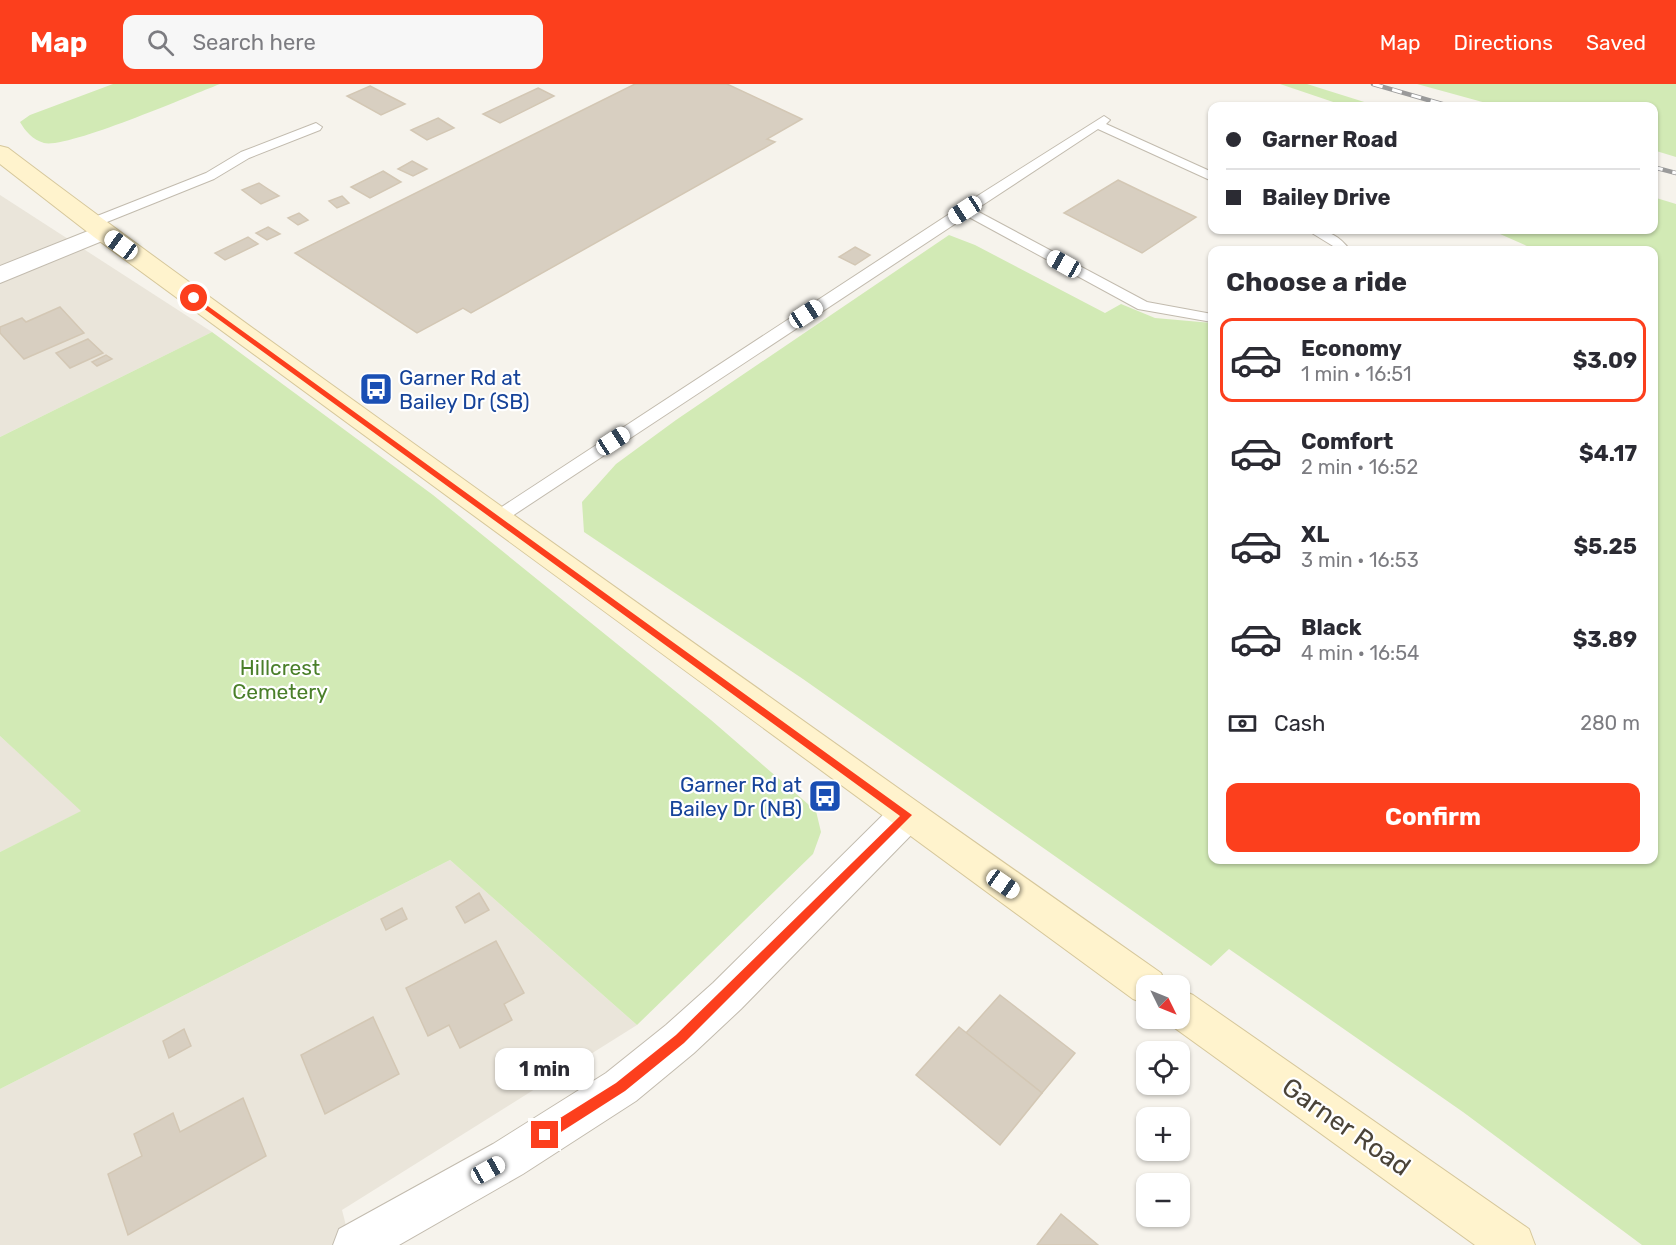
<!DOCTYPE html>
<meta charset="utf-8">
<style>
body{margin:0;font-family:Rubik,sans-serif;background:#f7f7f7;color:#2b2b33;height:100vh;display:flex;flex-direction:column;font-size:22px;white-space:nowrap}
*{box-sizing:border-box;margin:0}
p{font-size:20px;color:#7c7c81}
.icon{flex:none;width:33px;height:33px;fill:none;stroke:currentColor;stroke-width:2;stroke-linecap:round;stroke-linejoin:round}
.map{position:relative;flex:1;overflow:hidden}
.panel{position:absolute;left:1208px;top:162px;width:450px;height:618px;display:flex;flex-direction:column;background:#fff;border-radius:12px;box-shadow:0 2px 4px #0004}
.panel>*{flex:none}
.hud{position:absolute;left:1208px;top:18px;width:450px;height:132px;border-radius:12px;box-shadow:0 2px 4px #0004;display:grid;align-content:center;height:132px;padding:0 18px;background:#fff}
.needle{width:39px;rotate:133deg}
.tools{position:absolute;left:1136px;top:891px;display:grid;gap:12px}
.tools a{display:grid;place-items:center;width:54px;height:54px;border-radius:12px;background:#fff;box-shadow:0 2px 4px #0004;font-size:30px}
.end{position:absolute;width:27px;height:27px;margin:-14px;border:8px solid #fc3f1d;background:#fff;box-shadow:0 0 0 3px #fff}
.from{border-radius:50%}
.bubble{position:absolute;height:42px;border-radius:12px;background:#fff;box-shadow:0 2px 4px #0004;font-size:20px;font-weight:700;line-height:42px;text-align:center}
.car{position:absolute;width:18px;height:36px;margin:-18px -9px;border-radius:8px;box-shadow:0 0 4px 2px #0007;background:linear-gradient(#fff 24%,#345 0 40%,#fff 0 76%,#345 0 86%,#fff 0)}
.hud b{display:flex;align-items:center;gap:21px;height:57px;font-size:22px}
.hud b+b{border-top:2px solid #e1e1e2}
.hud i{width:15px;height:15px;background:#2b2b33}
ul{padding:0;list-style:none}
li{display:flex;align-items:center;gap:18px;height:84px;margin:0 12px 9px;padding:0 6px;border:3px solid transparent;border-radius:12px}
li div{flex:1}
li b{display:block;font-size:22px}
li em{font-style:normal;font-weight:700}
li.selected{border-color:#fc3f1d}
li>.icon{width:54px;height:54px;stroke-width:1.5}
h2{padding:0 18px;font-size:27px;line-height:72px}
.pay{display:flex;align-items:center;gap:15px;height:66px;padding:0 18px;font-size:22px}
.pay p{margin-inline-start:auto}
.primary-button{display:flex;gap:12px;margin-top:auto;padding:12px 18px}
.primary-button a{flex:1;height:69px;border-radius:12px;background:#fc3f1d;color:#fff;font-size:24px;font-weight:700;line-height:69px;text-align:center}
header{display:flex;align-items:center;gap:36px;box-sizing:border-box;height:84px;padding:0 30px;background:#fc3f1d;color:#fff}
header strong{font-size:28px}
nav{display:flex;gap:33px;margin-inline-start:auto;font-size:21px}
.search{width:420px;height:54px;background:#f7f7f7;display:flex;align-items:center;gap:15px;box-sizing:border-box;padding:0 21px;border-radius:12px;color:#7c7c81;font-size:22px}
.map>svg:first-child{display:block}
.residential{fill:#eae5da}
.green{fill:#d2eab5}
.building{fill:#d8cfc1;stroke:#d3c7b4;stroke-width:1.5}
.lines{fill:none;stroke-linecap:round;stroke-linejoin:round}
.lane-casing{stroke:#c2bbae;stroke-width:2}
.street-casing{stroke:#c2bbae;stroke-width:2}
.secondary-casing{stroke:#d6c79b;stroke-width:2}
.lane{fill:#fff;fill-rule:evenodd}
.street{fill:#fff;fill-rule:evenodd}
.secondary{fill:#fff3cd;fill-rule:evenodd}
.rail-casing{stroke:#9a9a9a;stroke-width:4.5}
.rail{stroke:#fff;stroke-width:3;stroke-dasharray:10;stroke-linecap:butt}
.route{fill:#fc3f1d}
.labels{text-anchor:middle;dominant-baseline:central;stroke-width:4.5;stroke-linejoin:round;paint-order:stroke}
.transit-label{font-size:21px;fill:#164399;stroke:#fff;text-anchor:start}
.park-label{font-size:21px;fill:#4a7f2a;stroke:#fff}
.near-street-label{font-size:26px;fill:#4b4439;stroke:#fff}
</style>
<header>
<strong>Map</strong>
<div class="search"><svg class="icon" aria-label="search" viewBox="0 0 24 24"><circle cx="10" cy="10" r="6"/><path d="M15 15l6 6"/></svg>Search here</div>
<nav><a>Map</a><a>Directions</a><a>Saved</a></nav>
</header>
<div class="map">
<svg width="1676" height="1161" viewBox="0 0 1676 1161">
<rect width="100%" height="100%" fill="#f6f3ec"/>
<g class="residential">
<polygon points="0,111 212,248 0,353"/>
<polygon points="0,652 82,727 0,768"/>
<polygon points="450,776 637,941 342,1126 351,1161 0,1161 0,1005"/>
</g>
<g class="green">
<path d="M113 0H220C191 11 67 65 44 59 33 56 25 47 20 38L30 31Z"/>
<polygon points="1280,0 1307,0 1377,22 1345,22"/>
<polygon points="1417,0 1676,0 1676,73 1653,66 1653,22 1497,22"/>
<polygon points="1653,113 1676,120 1676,1161 1642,1161 1463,1028 1229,865 1211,882 803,595 584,448 582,418 616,380 676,336 949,151 975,161 1105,229 1121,220 1155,234 1212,239 1212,776 1653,776 1653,166 1536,166 1491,146 1653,146"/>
<polygon points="212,248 433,411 711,636 816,727 821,748 813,770 637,941 450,776 0,1005 0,768 81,727 0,652 0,353"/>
</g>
<g class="building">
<polygon points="635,0 727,0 802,35 767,55 775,58 471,229 463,224 417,249 295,169"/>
<polygon points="370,2 405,20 381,31 347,12"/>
<polygon points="538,4 554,12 500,39 483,30"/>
<polygon points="438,34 454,44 427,56 411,46"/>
<polygon points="412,77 427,85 413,92 398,85"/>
<polygon points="383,87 401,98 370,114 351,103"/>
<polygon points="1118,96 1149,111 1196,133 1142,169 1064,129"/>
<polygon points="259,99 268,105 279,112 261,120 242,106"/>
<polygon points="342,112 349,119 337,124 329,117"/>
<polygon points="299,129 308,136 298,141 288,134"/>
<polygon points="268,143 280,150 267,156 256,149"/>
<polygon points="248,153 258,160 225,176 215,169"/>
<polygon points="855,163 870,171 855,181 839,173"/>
<polygon points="60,223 84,249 24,275 0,249 0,243 22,234 26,238"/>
<polygon points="88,255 103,269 70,284 56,269"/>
<polygon points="106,271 112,275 97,282 92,278"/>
<polygon points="479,809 489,826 465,839 456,823"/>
<polygon points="402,824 407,835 386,846 381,835"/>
<polygon points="496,857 524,909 504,920 512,936 460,964 449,941 428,952 406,904"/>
<polygon points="1000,911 1075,969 1042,1009 966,949"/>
<polygon points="373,933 399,990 325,1030 301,971"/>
<polygon points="959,943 1042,1009 1000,1061 916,991"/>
<polygon points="184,945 191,962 169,974 163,957"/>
<polygon points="243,1014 266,1072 128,1151 108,1090 142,1072 134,1050 173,1029 180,1048"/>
<polygon points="1061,1130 1098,1161 1037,1161"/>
</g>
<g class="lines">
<g class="lane-casing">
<g id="lane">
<polygon points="1104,32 1110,36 1106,40 1212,88 1212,97 1098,45 975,126 1147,218 1212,230 1212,238 1138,225 967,132 503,438 491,438 489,434 491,430 960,123"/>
<polygon points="316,39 322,43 320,46 249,74 214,95 97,142 87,142 85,139 87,136 206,89 241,68"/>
<path d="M1307 146C1325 144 1339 151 1350 166H1337L1333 162Z"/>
</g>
</g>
<g class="street-casing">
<g id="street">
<polygon points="103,141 112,143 115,148 112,153 0,199 0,182"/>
<polygon points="907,716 920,720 925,731 920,742 741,925 694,969 636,1017 523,1090 399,1161 333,1161 339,1145 493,1060 606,989 666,941 713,899 894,720"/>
</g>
</g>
<g class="secondary-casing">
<g id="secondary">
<path d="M0 62 8 64C169 186 334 302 498 420 719 577 939 734 1161 889L1167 902H1146V920L1133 915 94 153 0 80Z"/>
<polygon points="1179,905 1193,911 1529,1145 1535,1161 1475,1161 1165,937 1164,934 1179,934"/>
</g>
</g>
<use href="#lane" class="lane"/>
<use href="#street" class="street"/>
<use href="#secondary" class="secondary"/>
<g class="rail-casing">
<g id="rail">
<polyline points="1373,0 1449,22"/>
<polyline points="1653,83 1676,89"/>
</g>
</g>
<use href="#rail" class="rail"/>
</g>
<polygon class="route" points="194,212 912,731 684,959 625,1007 550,1055 545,1057 541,1055 539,1051 541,1046 616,999 676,951 900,732 192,216 190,214"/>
<defs>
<g id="bus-square" transform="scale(1.725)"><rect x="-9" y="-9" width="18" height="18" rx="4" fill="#1a4fb4" stroke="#fff"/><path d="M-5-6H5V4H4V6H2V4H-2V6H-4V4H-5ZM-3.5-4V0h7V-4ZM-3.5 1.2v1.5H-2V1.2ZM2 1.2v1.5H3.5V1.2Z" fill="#fff"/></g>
</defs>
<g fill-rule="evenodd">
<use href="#bus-square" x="376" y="305"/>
<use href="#bus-square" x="825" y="712"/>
</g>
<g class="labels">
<g class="transit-label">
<text x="399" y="293">Garner Rd at<tspan x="399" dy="24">Bailey Dr (SB)</tspan></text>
<text x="802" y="700" text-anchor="end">Garner Rd at<tspan x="802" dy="24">Bailey Dr (NB)</tspan></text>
</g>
<g class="park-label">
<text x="280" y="583">Hillcrest<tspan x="280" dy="24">Cemetery</tspan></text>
</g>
<g class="near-street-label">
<text transform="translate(1346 1043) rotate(35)">Garner Road</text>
</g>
</g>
</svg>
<div class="tools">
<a><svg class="needle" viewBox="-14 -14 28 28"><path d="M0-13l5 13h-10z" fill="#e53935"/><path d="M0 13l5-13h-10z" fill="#7c7c81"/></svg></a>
<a><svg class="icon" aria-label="locate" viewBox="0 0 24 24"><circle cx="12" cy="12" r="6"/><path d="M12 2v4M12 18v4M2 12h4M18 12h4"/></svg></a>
<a>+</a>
<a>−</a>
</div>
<i class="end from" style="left:194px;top:214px"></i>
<i class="end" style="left:545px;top:1051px"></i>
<div class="bubble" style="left:495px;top:964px;width:99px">1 min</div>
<i class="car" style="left:965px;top:126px;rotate:237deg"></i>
<i class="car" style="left:121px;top:161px;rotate:306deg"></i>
<i class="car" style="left:1064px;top:180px;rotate:299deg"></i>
<i class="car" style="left:806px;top:230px;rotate:57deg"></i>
<i class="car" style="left:613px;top:357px;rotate:57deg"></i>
<i class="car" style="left:1003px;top:800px;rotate:125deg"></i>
<i class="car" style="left:488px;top:1086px;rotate:61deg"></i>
<div class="hud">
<b><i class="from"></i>Garner Road</b>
<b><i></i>Bailey Drive</b>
</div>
<section class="panel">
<h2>Choose a ride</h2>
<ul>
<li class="selected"><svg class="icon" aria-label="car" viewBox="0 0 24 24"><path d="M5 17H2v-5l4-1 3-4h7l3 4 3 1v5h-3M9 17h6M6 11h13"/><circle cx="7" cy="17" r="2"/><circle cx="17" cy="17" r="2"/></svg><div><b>Economy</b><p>1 min · 16:51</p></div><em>$3.09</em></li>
<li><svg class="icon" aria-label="car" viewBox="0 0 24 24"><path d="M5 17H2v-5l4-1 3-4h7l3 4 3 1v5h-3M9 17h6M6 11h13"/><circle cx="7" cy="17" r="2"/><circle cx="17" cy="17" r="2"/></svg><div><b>Comfort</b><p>2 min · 16:52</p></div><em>$4.17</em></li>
<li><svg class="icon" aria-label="car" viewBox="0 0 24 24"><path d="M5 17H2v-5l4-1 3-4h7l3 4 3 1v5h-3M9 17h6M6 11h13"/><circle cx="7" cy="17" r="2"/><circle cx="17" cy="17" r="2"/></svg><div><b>XL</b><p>3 min · 16:53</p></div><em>$5.25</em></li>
<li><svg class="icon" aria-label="car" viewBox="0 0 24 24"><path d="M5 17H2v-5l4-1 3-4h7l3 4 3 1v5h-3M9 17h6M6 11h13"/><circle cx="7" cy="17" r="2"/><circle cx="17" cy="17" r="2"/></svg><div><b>Black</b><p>4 min · 16:54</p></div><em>$3.89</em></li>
</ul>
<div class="pay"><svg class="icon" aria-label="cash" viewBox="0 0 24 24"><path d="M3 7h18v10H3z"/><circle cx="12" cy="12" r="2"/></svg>Cash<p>280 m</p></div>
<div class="primary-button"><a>Confirm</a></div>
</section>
</div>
